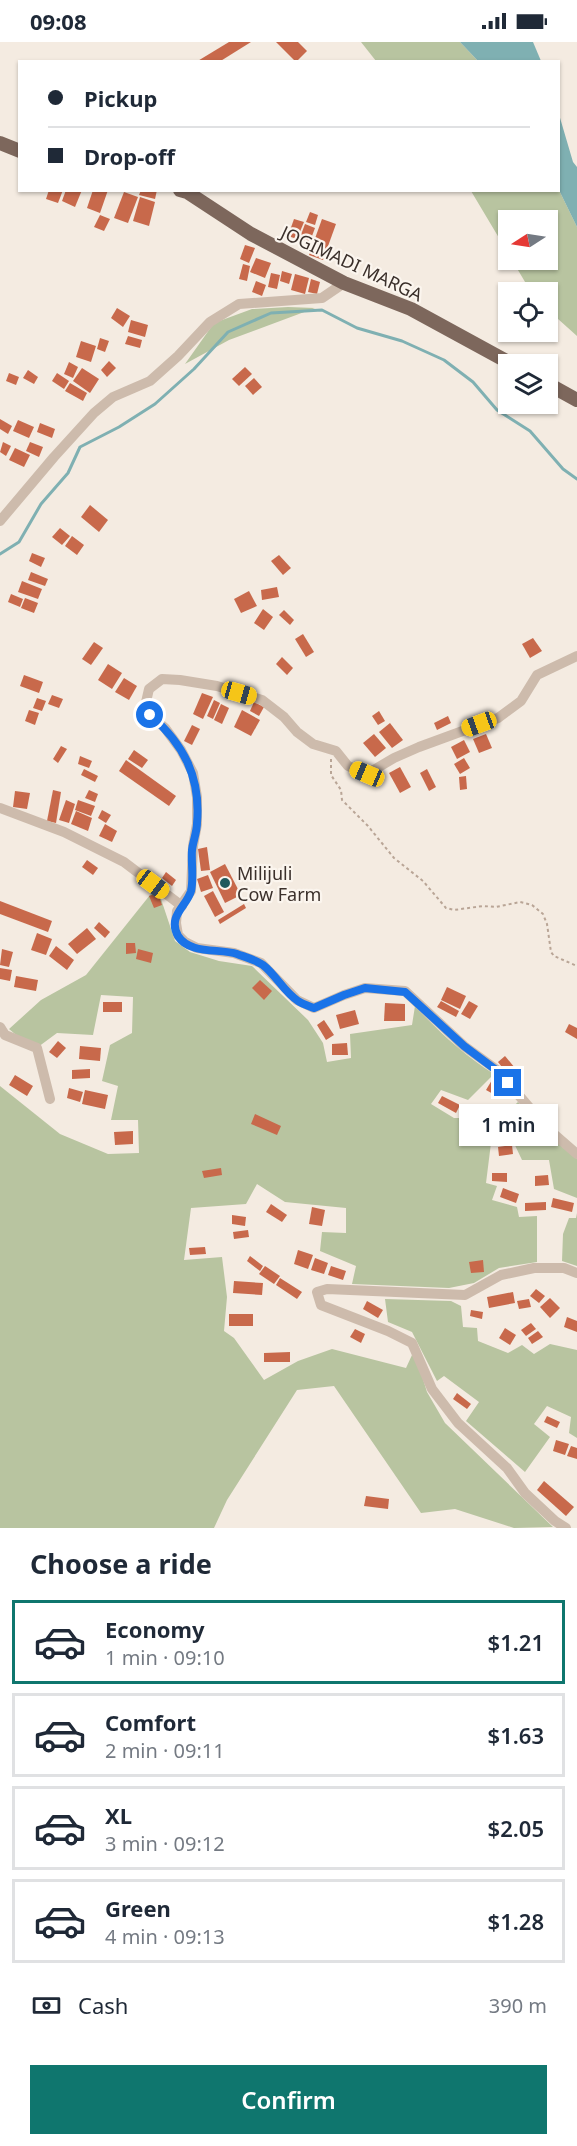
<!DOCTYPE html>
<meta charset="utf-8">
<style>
body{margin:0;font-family:"Noto Sans",sans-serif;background:#f6f6f7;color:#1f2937;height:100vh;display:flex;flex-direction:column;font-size:22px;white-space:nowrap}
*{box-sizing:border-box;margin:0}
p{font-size:20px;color:#747a83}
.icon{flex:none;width:33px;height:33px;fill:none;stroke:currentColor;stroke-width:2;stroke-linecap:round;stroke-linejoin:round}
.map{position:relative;height:1486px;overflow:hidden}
.side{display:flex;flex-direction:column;background:#fff;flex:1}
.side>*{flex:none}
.hud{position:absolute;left:18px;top:18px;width:542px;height:132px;border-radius:0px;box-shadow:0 2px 4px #0004;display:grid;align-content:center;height:132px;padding:0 30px;background:#fff}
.needle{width:39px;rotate:258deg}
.tools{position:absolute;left:498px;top:168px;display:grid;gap:12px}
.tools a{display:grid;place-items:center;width:60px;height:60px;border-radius:0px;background:#fff;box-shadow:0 2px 4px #0004;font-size:30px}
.end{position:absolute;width:27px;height:27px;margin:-14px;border:8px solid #1a73e8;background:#fff;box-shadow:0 0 0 3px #fff}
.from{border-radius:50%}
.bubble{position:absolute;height:42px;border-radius:0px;background:#fff;box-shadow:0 2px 4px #0004;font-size:20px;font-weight:600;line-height:42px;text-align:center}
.car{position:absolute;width:18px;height:36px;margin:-18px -9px;border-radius:8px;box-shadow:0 0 4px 2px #0007;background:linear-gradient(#f5c518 24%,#345 0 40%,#f5c518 0 76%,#345 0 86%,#f5c518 0)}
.hud b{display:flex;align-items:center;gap:21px;height:57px;font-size:22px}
.hud b+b{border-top:2px solid #e0e1e3}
.hud i{width:15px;height:15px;background:#1f2937}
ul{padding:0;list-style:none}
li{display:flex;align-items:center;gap:18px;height:84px;margin:0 12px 9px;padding:0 18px;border:3px solid #e0e1e3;border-radius:0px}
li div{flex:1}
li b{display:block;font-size:22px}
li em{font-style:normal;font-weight:600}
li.selected{border-color:#0f766e}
li>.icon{width:54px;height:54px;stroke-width:1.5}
h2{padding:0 30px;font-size:27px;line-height:72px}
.pay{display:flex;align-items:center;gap:15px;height:66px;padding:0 30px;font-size:22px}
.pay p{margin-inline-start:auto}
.action{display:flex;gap:12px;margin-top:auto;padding:12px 30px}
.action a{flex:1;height:69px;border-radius:0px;background:#0f766e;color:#fff;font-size:24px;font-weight:600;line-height:69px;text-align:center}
.status{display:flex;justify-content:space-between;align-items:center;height:42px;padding:0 30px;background:#fff;direction:ltr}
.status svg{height:16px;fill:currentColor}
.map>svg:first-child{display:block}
.green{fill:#b8c4a0}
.water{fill:#7fb0b2}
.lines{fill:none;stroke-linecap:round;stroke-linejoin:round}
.stream{stroke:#7fb0b2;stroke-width:3}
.building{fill:#c8694b}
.path{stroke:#b9a596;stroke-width:2;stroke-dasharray:3 3;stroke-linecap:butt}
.minor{stroke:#cdbbac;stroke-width:10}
.major{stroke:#7d675c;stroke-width:14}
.route{stroke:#1a73e8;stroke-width:8}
.poi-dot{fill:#1f5a5e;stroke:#fbf5ee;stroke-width:2}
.labels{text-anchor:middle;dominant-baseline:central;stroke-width:4.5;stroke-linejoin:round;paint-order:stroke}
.street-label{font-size:18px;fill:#3b302b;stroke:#fbf5ee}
.poi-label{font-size:18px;fill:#3b302b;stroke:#fbf5ee;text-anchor:start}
</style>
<div class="status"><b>09:08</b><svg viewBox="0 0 49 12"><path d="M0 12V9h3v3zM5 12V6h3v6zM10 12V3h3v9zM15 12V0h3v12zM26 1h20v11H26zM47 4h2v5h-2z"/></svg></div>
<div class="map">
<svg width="577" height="1486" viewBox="0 0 577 1486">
<rect width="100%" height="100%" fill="#f4ebe1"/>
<g class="green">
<polygon points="361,0 460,0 478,19 376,19"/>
<polygon points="558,146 577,185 577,294 548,268 548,250 531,250 512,218 548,218 548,178 508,178 508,211 471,149 558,148"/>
<polygon points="288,265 315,266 229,298 185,322 214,281 252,267"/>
<path d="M154 848 159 851 175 899 190 910 219 919 252 924 308 978 323 1001 327 1020 351 1016 350 992 412 983 415 964C439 990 464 1013 494 1032L468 1058 441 1048 431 1062 454 1076H485L491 1101 486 1141 497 1144 492 1158 517 1165 519 1175 537 1174V1220L499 1226 474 1241 449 1246 352 1242 356 1224 320 1209 322 1190 346 1191V1166L285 1160 257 1142 246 1162 191 1166 184 1218 222 1215 227 1255 224 1289 234 1296 264 1338 298 1319 332 1307 406 1326 412 1313 418 1321 427 1350 445 1381 553 1485 514 1486 455 1467 421 1471 334 1344 297 1348 227 1458 214 1486H0V1044L60 1092 108 1112 139 1111 138 1078H111L118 1044 102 1039 110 1003 132 991 133 955 101 953 93 993 57 991 34 1008 9 987 41 958 86 933Z"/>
<polygon points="518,1060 554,1098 577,1117 577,1156 554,1147 549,1118 522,1118 512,1097 505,1079 505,1072"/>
<polygon points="577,1171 577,1224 562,1219 563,1192 569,1176 576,1176"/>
<polygon points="385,1257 451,1259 461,1264 463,1285 477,1286 478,1299 508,1311 522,1303 534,1312 550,1302 577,1308 577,1396 569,1391 571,1375 547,1364 534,1382 550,1395 525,1430 466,1379 479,1360 444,1334 437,1339 412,1290 388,1280"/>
</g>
<g class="water">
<polygon points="460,0 533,0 541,19 478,19"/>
<polygon points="558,69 573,120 577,125 577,185 558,146"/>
</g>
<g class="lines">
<polyline class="stream" points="0,512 19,500 41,462 68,431 80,405 119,385 155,362 194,327 228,290 271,271 322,268 357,286 402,299 444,318 473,340 497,368 530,389 563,427 577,437"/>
</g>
<g class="building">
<polygon points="229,0 251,0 219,20 196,20"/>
<polygon points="276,0 298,0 307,9 296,20"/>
<polygon points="49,148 63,148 58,161 46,157"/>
<polygon points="66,148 82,148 75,165 62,159"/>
<polygon points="93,148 108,148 100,171 87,166"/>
<polygon points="141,148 157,148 155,157 139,153"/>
<polygon points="124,150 138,155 128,181 114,176"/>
<polygon points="140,155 155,160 149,184 133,179"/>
<polygon points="310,170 318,173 315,183 306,180"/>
<polygon points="100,173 110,177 104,189 94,185"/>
<polygon points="294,177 304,180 297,197 288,194"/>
<polygon points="322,177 336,182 323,218 309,213"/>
<polygon points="305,182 315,186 309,202 299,198"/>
<polygon points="245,203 255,206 249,221 240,217"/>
<polygon points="256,216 271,221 265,236 250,230"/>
<polygon points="243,222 250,224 247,239 239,237"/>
<polygon points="282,229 292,232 289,242 280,239"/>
<polygon points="271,231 280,233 277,247 268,245"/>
<polygon points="295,232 309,236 305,252 291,248"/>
<polygon points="311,237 320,240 317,252 308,250"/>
<polygon points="256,239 266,243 262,254 252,250"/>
<polygon points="117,266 130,274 123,285 111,276"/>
<polygon points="131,278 148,283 145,295 128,290"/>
<polygon points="128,294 142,298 140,306 125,302"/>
<polygon points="100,296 109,299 105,310 97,307"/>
<polygon points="81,299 96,304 91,320 76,315"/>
<polygon points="109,319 116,326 107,335 101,328"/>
<polygon points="69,320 78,325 73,336 64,332"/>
<polygon points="245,325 252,332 239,344 232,337"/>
<polygon points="82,326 99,337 90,351 73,339"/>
<polygon points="28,328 38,335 34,342 23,336"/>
<polygon points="9,331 19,335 16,343 6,339"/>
<polygon points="57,331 69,339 64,347 52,339"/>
<polygon points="254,336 262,345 253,353 245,344"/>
<polygon points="70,341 87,351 83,359 65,349"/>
<polygon points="0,377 12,384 8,392 0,387"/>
<polygon points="18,378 34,385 29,396 13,389"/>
<polygon points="40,381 55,387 52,396 37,390"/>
<polygon points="3,400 11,404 6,414 0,410"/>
<polygon points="30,400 43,405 39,415 26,409"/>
<polygon points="15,406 30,413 24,425 9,418"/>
<polygon points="90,463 108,478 99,490 81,475"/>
<polygon points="60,486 70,494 62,503 52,495"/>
<polygon points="72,494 84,503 77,513 65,504"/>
<polygon points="32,511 45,516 41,525 29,519"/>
<polygon points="279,513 291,526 283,533 271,519"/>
<polygon points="31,530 48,537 45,544 28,538"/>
<polygon points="22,539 42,547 38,557 18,550"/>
<polygon points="277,545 279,555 262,558 261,548"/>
<polygon points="249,549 257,564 241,571 234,557"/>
<polygon points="11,552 23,557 20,565 8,560"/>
<polygon points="25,556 38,561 34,571 21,566"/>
<polygon points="263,567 273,575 264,588 254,581"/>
<polygon points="284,568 294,578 290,583 279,573"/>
<polygon points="303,592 314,610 306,615 295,597"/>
<polygon points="533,596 542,609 530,616 522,602"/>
<polygon points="94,600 103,606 91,623 82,617"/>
<polygon points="282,615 293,626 287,633 276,622"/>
<polygon points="108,622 122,631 112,647 98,638"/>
<polygon points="24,633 43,640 39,651 20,644"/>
<polygon points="124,636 137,644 129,658 115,650"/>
<polygon points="202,651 213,655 203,677 193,672"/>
<polygon points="52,653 63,657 59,666 48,662"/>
<polygon points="37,656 46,659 42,669 33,666"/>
<polygon points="214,658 220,661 213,677 207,674"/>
<polygon points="254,660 264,665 259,674 250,669"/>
<polygon points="221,662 229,666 222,682 214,678"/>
<polygon points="29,668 39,671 35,683 25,679"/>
<polygon points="242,668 260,678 251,694 234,685"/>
<polygon points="379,669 385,679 378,683 372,674"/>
<polygon points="448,674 451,681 437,688 434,681"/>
<polygon points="390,681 403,698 392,706 379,690"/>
<polygon points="192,683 200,687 192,703 184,699"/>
<polygon points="374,692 386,706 375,715 363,701"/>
<polygon points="486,692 492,706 479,711 473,697"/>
<polygon points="464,698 470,710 457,717 451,705"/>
<polygon points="61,704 67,707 58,721 53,717"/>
<polygon points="134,708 148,718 142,726 128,717"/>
<polygon points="80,714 92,719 89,726 78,722"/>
<polygon points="464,716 470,726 460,732 454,722"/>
<polygon points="126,718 176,754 169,764 119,729"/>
<polygon points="400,725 411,745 400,751 389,731"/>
<polygon points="84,727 98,734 95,740 81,733"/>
<polygon points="427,727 436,745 429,749 420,731"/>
<polygon points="466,734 467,747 460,748 459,735"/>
<polygon points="53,748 61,750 56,781 47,779"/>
<polygon points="89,748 98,752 95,760 85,756"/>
<polygon points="15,749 30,751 27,767 13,765"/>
<polygon points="66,758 75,762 69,781 59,778"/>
<polygon points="78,758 95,764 91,774 75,768"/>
<polygon points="102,768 111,773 106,781 98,776"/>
<polygon points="76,769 92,776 88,789 71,782"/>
<polygon points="105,782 117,789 112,800 99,794"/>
<polygon points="207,805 210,828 201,829 198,807"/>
<polygon points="87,818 98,826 93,833 82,825"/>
<polygon points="225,822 241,853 225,861 210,830"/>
<polygon points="166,830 176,838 172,844 162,836"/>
<polygon points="208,833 213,846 201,850 197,837"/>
<polygon points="213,849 224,870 215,875 204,854"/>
<polygon points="158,851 162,863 154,866 149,854"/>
<polygon points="0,859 52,879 48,890 0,872"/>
<polygon points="244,862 246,866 220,882 218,878"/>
<polygon points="99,880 110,890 105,896 94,886"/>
<polygon points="87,886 96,897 77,912 68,902"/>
<polygon points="37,891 52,897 46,913 31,908"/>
<polygon points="126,901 135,901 136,911 126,912"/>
<polygon points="56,904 74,918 67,928 49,914"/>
<polygon points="2,907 13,910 9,925 0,923"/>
<polygon points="138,907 153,911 151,921 136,917"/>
<polygon points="0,926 12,928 10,939 0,937"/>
<polygon points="16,934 38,938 36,949 14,945"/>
<polygon points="260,938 272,949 264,958 252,946"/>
<polygon points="447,945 466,954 460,967 441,958"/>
<polygon points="441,959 459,969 456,975 437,965"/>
<polygon points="469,959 478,964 470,977 461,972"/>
<rect x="103" y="960" width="19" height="10"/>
<polygon points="385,961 405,962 405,979 384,979"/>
<polygon points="355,968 359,982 340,987 336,973"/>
<polygon points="324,978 334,993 326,998 317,983"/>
<polygon points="569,982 577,986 577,997 565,990"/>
<polygon points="58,999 66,1006 57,1016 49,1010"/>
<polygon points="347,1001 348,1013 332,1013 332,1002"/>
<polygon points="80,1004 101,1006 100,1019 79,1017"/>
<polygon points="505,1014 515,1026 508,1033 498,1020"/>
<polygon points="90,1027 90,1036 72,1037 72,1028"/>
<polygon points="15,1033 33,1044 27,1054 9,1043"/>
<polygon points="492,1038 501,1044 495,1053 486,1048"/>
<polygon points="69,1046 83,1050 80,1060 67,1056"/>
<polygon points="85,1048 108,1053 105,1067 82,1062"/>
<polygon points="442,1054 460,1063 456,1071 438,1061"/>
<polygon points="255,1072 281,1084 277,1093 251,1082"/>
<polygon points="133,1089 133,1102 115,1103 114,1090"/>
<polygon points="512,1103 513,1112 499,1114 498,1105"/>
<polygon points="221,1126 222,1133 204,1136 202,1129"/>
<polygon points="492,1131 507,1131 507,1140 492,1139"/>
<polygon points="548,1133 549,1143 535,1144 535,1134"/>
<polygon points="503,1146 519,1152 516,1161 500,1155"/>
<polygon points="553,1156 574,1161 572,1170 551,1165"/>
<polygon points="546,1160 546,1168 525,1169 525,1161"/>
<polygon points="271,1162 287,1173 282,1180 266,1170"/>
<polygon points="312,1165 325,1168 322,1184 309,1182"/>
<polygon points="232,1173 246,1175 245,1184 232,1182"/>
<polygon points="248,1188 249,1195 234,1197 233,1190"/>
<polygon points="205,1205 206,1212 190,1213 189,1206"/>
<polygon points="298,1208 313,1213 308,1227 294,1222"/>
<polygon points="250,1214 263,1224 260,1229 247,1219"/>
<polygon points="315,1216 328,1221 324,1232 311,1228"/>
<polygon points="483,1218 484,1230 471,1231 469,1220"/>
<polygon points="265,1224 280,1234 274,1242 259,1232"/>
<polygon points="331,1224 346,1229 343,1238 328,1233"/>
<polygon points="280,1236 302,1250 297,1257 276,1243"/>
<polygon points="234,1239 263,1241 262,1253 233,1251"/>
<polygon points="536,1247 545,1254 539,1261 530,1254"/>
<polygon points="513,1250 515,1261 489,1266 487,1255"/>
<polygon points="550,1256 560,1266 550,1276 540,1265"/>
<polygon points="529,1257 531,1265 519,1267 517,1259"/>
<polygon points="367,1259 383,1268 378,1276 363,1267"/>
<polygon points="471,1268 483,1270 482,1277 470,1274"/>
<rect x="229" y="1272" width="24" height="12"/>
<polygon points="567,1275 577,1279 577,1290 564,1285"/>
<polygon points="531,1281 536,1287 526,1294 521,1288"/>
<polygon points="505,1286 516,1293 510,1303 499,1296"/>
<polygon points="355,1287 365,1292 361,1301 350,1295"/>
<polygon points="538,1289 543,1295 532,1302 528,1296"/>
<polygon points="290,1310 290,1320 264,1320 264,1311"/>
<polygon points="457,1351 471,1362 467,1367 453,1357"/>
<polygon points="547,1374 560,1380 557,1386 544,1380"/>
<polygon points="556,1398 569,1402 565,1413 553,1409"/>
<polygon points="571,1404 577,1406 577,1417 567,1414"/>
<polygon points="544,1439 574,1465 566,1474 537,1448"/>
<polygon points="366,1454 389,1457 388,1467 364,1464"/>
</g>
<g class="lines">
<polyline class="path" points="331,717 331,733 341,748 342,758 368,784 394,816 423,839 446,866 454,868 483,864 496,865 520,860 532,863 543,872 547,882 551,910 554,914 577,924"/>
<g class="minor">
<polyline points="0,479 54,415 94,371 113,355 150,339 178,314 210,280 239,262 322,256 344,241"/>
<polyline points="577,614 537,633 521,659 498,676 419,705 394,716 367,732 348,724 336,709 313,702 297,690 284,675 262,658 217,644 180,638 162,637 149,647 146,660 150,673 165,686 181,708 193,731 197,755 197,782 193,804 191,849 177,869 176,881 178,893 185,900 197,906 234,911 261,921 297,958 314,966 344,953 365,946 405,949 464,1004 497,1028 547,1086 577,1112"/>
<polyline points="0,766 64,790 124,820 182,864"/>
<polyline points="0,985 5,993 37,1006 50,1057"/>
<polyline points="566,1486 555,1479 525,1451 507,1426 458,1381 432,1347 412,1301 388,1289 321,1263 317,1250 327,1247 465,1253 501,1233 534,1226 564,1226 577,1231"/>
</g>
<g class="major">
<polyline points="0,101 20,109"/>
<polyline points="180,148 187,150 251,192 344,241 411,267 512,322"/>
<polyline points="548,342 577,358"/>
</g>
</g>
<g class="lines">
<path class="route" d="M150 673C184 702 201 736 197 781 197 790 193 799 192 808 191 821 194 836 191 849 187 864 167 874 178 894 190 913 220 906 237 912 245 915 256 918 263 923 276 933 284 950 298 959 302 962 309 964 314 966L344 953 365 946 405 950 464 1004 496 1028 508 1041"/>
</g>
<circle class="poi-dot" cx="225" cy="841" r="6"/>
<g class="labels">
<g class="street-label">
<text transform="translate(352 221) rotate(25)">JOGIMADI MARGA</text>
</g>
<g class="poi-label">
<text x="237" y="831">Milijuli<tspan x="237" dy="21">Cow Farm</tspan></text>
</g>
</g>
</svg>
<div class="tools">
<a><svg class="needle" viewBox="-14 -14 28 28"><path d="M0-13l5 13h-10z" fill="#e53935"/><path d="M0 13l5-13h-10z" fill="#747a83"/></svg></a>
<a><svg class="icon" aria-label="locate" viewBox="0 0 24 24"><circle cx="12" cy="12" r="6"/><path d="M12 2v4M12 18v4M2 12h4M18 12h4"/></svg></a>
<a><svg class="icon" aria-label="layers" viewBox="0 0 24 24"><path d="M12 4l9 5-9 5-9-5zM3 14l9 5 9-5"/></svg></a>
</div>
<i class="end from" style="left:150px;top:673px"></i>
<i class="end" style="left:508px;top:1041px"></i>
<div class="bubble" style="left:459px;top:1062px;width:99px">1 min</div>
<i class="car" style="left:239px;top:651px;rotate:106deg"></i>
<i class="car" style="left:479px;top:682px;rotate:250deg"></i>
<i class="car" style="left:367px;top:732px;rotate:293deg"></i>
<i class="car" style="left:153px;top:842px;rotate:127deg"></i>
<div class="hud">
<b><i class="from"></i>Pickup</b>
<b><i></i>Drop-off</b>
</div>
</div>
<section class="side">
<h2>Choose a ride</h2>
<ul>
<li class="selected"><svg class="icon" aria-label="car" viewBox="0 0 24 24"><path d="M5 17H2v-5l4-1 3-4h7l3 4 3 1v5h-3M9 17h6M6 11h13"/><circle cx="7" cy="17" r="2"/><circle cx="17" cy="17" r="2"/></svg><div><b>Economy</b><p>1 min · 09:10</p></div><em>$1.21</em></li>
<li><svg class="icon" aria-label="car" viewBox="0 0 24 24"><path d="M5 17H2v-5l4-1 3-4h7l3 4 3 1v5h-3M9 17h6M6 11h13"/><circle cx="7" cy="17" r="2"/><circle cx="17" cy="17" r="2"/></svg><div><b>Comfort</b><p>2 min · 09:11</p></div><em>$1.63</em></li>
<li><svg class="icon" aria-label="car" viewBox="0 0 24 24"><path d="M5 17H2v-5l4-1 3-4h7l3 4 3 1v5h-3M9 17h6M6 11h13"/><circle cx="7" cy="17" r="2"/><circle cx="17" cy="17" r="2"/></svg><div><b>XL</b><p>3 min · 09:12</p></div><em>$2.05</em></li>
<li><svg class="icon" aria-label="car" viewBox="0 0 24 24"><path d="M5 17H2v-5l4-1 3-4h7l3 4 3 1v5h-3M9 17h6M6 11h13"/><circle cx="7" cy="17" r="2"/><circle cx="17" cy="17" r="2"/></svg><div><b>Green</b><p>4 min · 09:13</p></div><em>$1.28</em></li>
</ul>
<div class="pay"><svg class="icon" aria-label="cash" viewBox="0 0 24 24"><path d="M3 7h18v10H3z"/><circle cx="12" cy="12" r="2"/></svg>Cash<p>390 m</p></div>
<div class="action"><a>Confirm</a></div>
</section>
